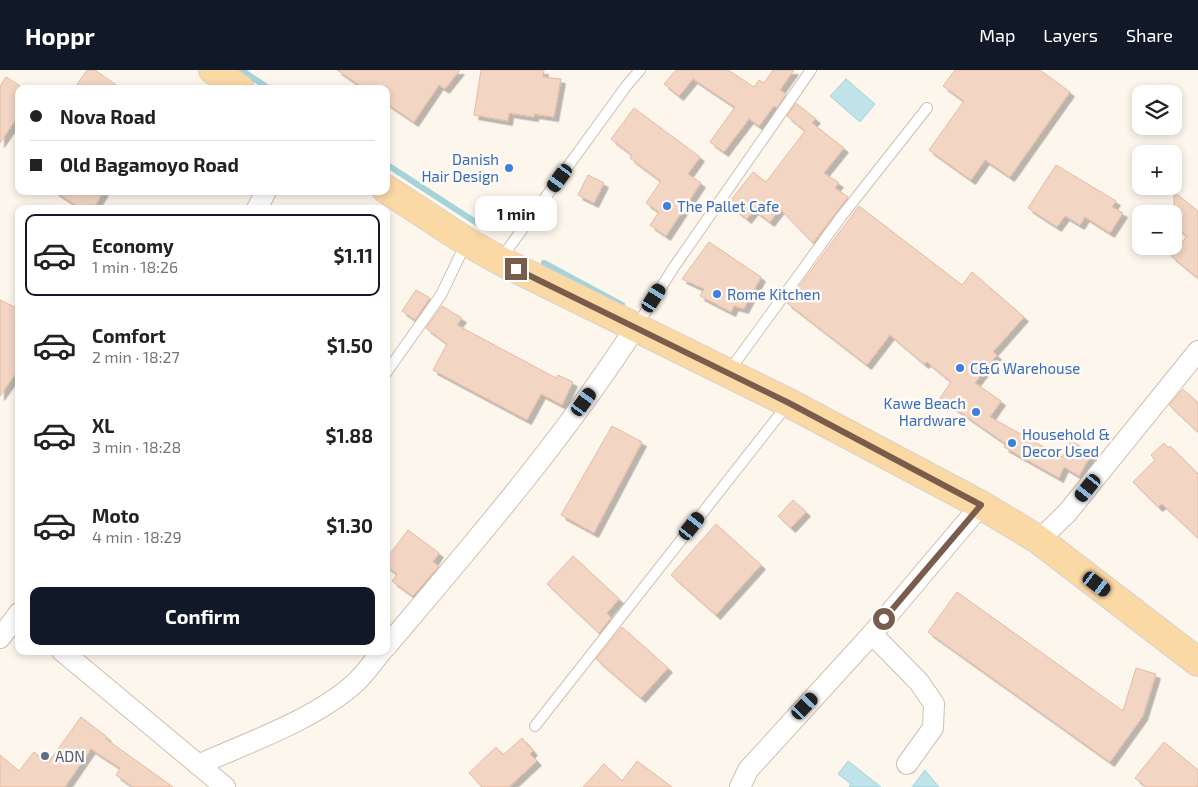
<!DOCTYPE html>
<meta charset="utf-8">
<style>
body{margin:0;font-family:"Exo 2",sans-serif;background:#f6f6f6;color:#222;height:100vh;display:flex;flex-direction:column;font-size:19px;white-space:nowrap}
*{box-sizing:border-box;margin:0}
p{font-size:16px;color:#767676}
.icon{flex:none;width:28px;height:28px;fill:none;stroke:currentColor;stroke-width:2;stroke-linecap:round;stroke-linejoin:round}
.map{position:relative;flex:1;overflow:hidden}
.side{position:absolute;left:15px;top:135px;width:375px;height:450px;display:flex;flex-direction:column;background:#fff;border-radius:10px;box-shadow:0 2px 8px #0003}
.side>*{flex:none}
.hud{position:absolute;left:15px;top:15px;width:375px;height:110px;border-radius:10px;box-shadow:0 2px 8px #0003;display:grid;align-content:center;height:110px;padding:0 15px;background:#fff}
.tools{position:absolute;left:1132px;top:15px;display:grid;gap:10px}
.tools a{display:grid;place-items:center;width:50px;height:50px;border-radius:10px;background:#fff;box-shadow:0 2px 8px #0003;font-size:25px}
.end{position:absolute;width:22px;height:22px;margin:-11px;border:6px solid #7a5c4d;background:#fff;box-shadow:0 0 0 2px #fff}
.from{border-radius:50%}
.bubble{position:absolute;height:35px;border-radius:10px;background:#fff;box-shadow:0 2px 8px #0003;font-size:16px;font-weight:700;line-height:35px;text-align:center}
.car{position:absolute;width:15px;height:30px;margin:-15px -8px;border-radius:6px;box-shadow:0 0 4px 1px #0007;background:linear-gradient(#222 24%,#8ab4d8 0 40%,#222 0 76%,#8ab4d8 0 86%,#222 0)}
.hud b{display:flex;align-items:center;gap:18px;height:48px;font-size:19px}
.hud b+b{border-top:1px solid #e0e0e0}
.hud i{width:12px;height:12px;background:#222}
ul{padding:9px 0 0;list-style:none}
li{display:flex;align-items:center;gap:15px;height:82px;margin:0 10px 8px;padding:0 5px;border:2px solid transparent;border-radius:10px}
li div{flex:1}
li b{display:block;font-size:19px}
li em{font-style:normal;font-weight:700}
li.on{border-color:#111827}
li>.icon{width:45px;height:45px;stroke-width:1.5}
.cta{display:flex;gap:10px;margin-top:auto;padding:10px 15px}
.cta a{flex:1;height:58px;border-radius:10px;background:#111827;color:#fff;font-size:20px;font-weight:700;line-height:58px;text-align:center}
header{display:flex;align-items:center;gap:30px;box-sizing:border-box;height:70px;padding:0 25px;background:#111827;color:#fff}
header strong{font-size:24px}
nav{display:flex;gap:28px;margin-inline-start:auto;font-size:18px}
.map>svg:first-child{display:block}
.water{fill:#bfe3e8;stroke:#a5d3da}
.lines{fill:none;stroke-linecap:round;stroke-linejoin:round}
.stream{stroke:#a5d3da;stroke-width:6}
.building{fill:#f3d5c3;stroke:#e6bba3;filter:url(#shadow)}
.service-casing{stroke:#d1beb0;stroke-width:12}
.minor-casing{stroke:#d1beb0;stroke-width:22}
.primary-casing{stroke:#dad1cd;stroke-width:30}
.service{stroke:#fff;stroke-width:10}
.minor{stroke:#fff;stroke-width:20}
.primary{stroke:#fbd9a5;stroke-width:28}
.route{stroke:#7a5c4d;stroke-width:6}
.shop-dot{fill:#3f7fe0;stroke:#fffaf3;stroke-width:2}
.service-dot{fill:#5c6f8a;stroke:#fffaf3;stroke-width:2}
.labels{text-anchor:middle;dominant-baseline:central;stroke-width:5;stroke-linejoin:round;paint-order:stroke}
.shop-label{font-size:15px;fill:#366cbe;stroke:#fffaf3;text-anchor:start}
.service-label{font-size:15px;fill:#4e5e75;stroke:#fffaf3;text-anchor:start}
</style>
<header>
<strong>Hoppr</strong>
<nav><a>Map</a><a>Layers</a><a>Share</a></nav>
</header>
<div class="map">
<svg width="1198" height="717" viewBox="0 0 1198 717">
<defs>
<filter id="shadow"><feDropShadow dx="4.5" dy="4.5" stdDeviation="0" flood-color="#0004"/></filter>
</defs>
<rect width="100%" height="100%" fill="#fdf6ec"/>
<g class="water">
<polygon points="846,9 875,34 860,52 830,26"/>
<polygon points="848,691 881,717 849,717 851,714 838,704"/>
<polygon points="925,700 939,717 912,717"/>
</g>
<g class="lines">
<g class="stream">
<polyline points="241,0 270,19"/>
<polyline points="386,94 483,157"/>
<polyline points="544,193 622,235"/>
</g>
</g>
<g class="building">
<polygon points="87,0 95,0 122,19 74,19"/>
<polygon points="337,0 460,0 445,19 439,15 414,52 386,33 386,19 365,19"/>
<polygon points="481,0 544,0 543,7 561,9 554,47 534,44 534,47 509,43 508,51 474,45"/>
<polygon points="676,0 728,0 754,17 759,10 764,13 773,0 794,0 780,20 786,24 777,38 774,36 759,56 749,49 724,82 710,72 735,37 693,9 679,26 664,14"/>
<polygon points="955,0 1040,0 1070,22 1010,107 985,90 971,110 929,80 964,31 943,16"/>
<polygon points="6,7 19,15 19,45 0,73 0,16"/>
<polygon points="796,33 816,49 812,53 844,78 824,103 839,113 835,118 848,127 813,173 780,139 770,152 754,140 747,149 728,134 753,102 766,112 805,61 787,46"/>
<polygon points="634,38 700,87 688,104 701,113 666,166 650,155 659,142 646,133 661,111 630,88 632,85 611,69"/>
<polygon points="1056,95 1116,131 1112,137 1123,143 1110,163 1085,147 1080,155 1065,146 1057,157 1028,138"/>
<polygon points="588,105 604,113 594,133 578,125"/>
<polygon points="54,121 104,121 93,139 82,139"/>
<polygon points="1174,122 1198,141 1198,208 1171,186 1187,166 1174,156"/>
<polygon points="859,136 962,215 972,202 1024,247 993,282 997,285 975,313 1001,331 990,347 1062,387 1071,371 1092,383 1079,406 1064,397 1059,408 1004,377 1006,374 940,328 951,312 927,292 924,294 890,265 867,295 787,233"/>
<polygon points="709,172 761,207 744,239 734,236 731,242 700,226 704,219 682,209"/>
<polygon points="416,220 430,228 415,250 402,241"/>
<polygon points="0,230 19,239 19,299 0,326"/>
<polygon points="442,236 462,248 457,255 556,308 558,305 573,312 562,335 541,324 527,350 433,300 447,274 426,258"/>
<polygon points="1183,319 1198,333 1198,362 1169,335"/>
<polygon points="612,356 642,372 594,463 561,445"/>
<polygon points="1164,373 1168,378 1170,376 1198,404 1198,468 1162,434 1158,437 1133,412 1155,390 1151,385"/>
<polygon points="793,430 806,442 791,458 778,446"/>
<polygon points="716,454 761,495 716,545 671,505"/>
<polygon points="408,460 439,483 433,492 439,496 413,526 392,511 397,504 386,496 386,489"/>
<polygon points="573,486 619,529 607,543 611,548 599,563 547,514"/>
<polygon points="957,522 1123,641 1136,598 1156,604 1143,646 1110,692 928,562"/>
<polygon points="622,557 668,598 641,628 596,589"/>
<polygon points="81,647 107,667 106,669 173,717 133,717 116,705 120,698 91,679 65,717 0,717 0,685 19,701 34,682 48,693"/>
<polygon points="522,668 533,681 530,684 537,691 509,717 482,717 469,703 496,677 503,685"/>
<polygon points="1164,672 1198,700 1198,717 1146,717 1135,708"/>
<polygon points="637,691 672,717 583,717 604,694 622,711"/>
</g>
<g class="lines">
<g class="service-casing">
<g id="service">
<polyline points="500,190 627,15 640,0"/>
<polyline points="636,257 674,197 811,0"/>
<polyline points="729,301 841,147 927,38"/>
<polyline points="386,303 441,225 466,173"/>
<polyline points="535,656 788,334"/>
</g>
</g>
<g class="minor-casing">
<g id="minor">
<polyline points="257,139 266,121"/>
<polyline points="1039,470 1067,443 1198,281"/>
<polyline points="872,564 919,612 934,634 933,658 907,694"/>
<polyline points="0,568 19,543"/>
<path d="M386 577C473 474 562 371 635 258"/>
<polyline points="62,581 225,717"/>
<path d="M198 695C247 673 316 649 355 613 365 604 373 592 382 581"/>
<polyline points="740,717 748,700 872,564 981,435"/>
</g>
</g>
<g class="primary-casing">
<g id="primary">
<polyline points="213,0 240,19"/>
<polyline points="386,119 467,172 499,190 789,333 981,435 1039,470 1198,592"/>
</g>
</g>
<use href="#service" class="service"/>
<use href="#minor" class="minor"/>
<use href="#primary" class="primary"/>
</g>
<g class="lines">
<polyline class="route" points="516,199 789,333 981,435 884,549"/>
</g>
<g class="shop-dot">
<circle cx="509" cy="98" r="5"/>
<circle cx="667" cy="136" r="5"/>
<circle cx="717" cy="224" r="5"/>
<circle cx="960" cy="298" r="5"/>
<circle cx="976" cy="342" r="5"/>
<circle cx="1012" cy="373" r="5"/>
</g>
<circle class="service-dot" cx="45" cy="686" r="5"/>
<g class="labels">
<g class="shop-label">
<text x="499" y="89" text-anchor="end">Danish<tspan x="499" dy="17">Hair Design</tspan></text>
<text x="677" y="136">The Pallet Cafe</text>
<text x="727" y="224">Rome Kitchen</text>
<text x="970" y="298">C&amp;G Warehouse</text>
<text x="966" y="333" text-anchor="end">Kawe Beach<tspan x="966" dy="17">Hardware</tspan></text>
<text x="1022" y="364">Household &amp;<tspan x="1022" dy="17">Decor Used</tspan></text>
</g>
<g class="service-label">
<text x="55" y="686">ADN</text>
</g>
</g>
</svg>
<div class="tools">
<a><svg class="icon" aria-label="layers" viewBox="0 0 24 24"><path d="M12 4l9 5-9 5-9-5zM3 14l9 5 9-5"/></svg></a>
<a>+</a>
<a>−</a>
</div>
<i class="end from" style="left:884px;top:549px"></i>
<i class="end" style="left:516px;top:199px"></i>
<div class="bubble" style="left:475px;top:126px;width:82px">1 min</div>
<i class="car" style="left:560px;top:108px;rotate:216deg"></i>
<i class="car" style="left:654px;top:228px;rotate:32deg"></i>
<i class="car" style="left:584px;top:332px;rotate:36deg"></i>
<i class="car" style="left:1088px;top:418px;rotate:219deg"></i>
<i class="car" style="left:692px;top:456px;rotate:38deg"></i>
<i class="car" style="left:1097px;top:514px;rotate:127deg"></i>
<i class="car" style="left:805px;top:636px;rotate:43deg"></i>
<div class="hud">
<b><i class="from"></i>Nova Road</b>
<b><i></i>Old Bagamoyo Road</b>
</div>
<section class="side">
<ul>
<li class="on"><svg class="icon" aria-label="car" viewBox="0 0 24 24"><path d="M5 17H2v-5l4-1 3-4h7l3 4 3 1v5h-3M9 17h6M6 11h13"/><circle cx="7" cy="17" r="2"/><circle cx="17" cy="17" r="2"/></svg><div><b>Economy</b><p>1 min · 18:26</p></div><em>$1.11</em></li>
<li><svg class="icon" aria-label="car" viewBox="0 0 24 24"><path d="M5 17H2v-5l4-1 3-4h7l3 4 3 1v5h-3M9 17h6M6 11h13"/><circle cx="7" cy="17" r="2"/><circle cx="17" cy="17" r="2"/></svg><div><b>Comfort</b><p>2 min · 18:27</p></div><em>$1.50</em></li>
<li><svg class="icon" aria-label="car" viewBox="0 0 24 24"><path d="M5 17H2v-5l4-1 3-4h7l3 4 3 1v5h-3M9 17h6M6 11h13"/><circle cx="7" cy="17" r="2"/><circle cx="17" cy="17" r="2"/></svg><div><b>XL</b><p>3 min · 18:28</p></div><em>$1.88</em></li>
<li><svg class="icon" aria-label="car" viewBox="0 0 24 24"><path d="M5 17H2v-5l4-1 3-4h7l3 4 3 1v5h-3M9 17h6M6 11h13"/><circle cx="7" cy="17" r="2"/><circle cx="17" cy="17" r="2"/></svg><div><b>Moto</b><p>4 min · 18:29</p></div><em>$1.30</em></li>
</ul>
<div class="cta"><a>Confirm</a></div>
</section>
</div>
